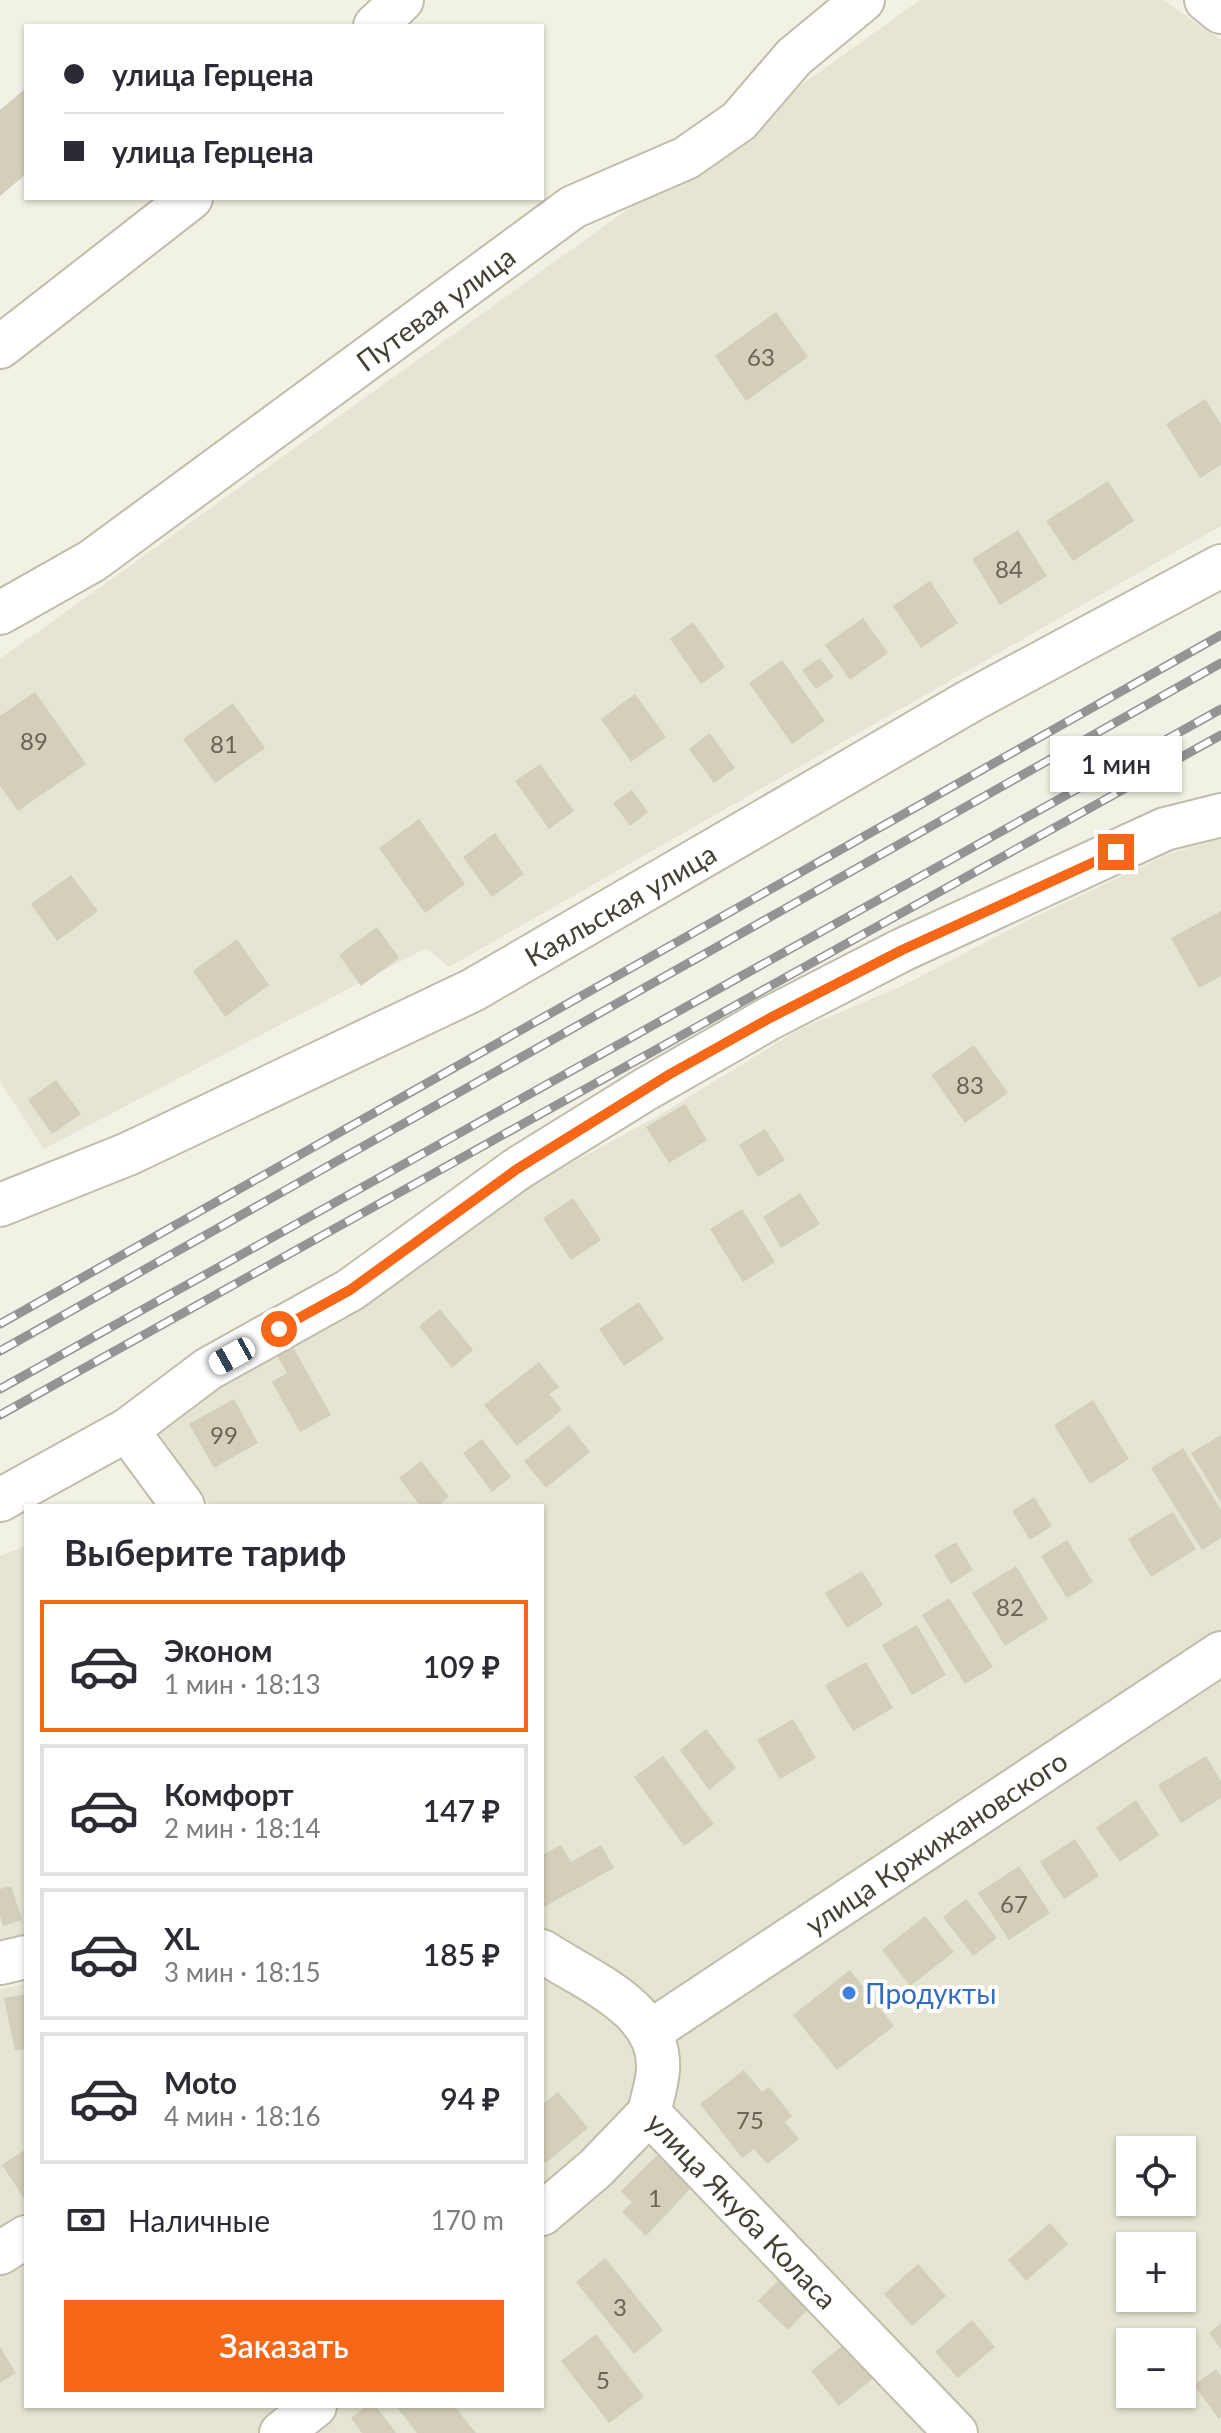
<!DOCTYPE html>
<html lang="ru">
<meta charset="utf-8">
<style>
body{margin:0;font-family:Lato,sans-serif;background:#f7f7f7;color:#2b2b33;height:100vh;display:flex;flex-direction:column;font-size:30px;white-space:nowrap}
*{box-sizing:border-box;margin:0}
p{font-size:26px;color:#7c7c81}
.icon{flex:none;width:44px;height:44px;fill:none;stroke:currentColor;stroke-width:2;stroke-linecap:round;stroke-linejoin:round}
.map{position:relative;flex:1;overflow:hidden}
.side{position:absolute;left:24px;top:1504px;width:520px;height:904px;display:flex;flex-direction:column;background:#fff;border-radius:0px;box-shadow:0 2px 6px #0004}
.side>*{flex:none}
.top-card{position:absolute;left:24px;top:24px;width:520px;height:176px;border-radius:0px;box-shadow:0 2px 6px #0004;display:grid;align-content:center;height:176px;padding:0 40px;background:#fff}
.tools{position:absolute;left:1116px;top:2136px;display:grid;gap:16px}
.tools a{display:grid;place-items:center;width:80px;height:80px;border-radius:0px;background:#fff;box-shadow:0 2px 6px #0004;font-size:40px}
.end{position:absolute;width:36px;height:36px;margin:-18px;border:10px solid #f66817;background:#fff;box-shadow:0 0 0 4px #fff}
.from{border-radius:50%}
.bubble{position:absolute;height:56px;border-radius:0px;background:#fff;box-shadow:0 2px 6px #0004;font-size:26px;font-weight:600;line-height:56px;text-align:center}
.car{position:absolute;width:24px;height:48px;margin:-24px -12px;border-radius:10px;box-shadow:0 0 6px 2px #0007;background:linear-gradient(#fff 24%,#345 0 40%,#fff 0 76%,#345 0 86%,#fff 0)}
.top-card b{display:flex;align-items:center;gap:28px;height:76px;font-size:30px}
.top-card b+b{border-top:2px solid #e1e1e2}
.top-card i{width:20px;height:20px;background:#2b2b33}
ul{padding:0;list-style:none}
li{display:flex;align-items:center;gap:24px;height:132px;margin:0 16px 12px;padding:0 24px;border:4px solid #e1e1e2;border-radius:0px}
li div{flex:1}
li b{display:block;font-size:30px}
li em{font-style:normal;font-weight:600}
li.on{border-color:#f66817}
li>.icon{width:72px;height:72px;stroke-width:1.5}
h2{padding:0 40px;font-size:36px;line-height:96px}
.pay{display:flex;align-items:center;gap:20px;height:88px;padding:0 40px;font-size:30px}
.pay p{margin-inline-start:auto}
.primary-button{display:flex;gap:16px;margin-top:auto;padding:16px 40px}
.primary-button a{flex:1;height:92px;border-radius:0px;background:#f66817;color:#fff;font-size:32px;font-weight:600;line-height:92px;text-align:center}
.map>svg:first-child{display:block}
.residential{fill:#e6e4d3;fill-rule:evenodd}
.building{fill:#d3cfba}
.lines{fill:none;stroke-linecap:round;stroke-linejoin:round}
.minor-casing{stroke:#c0bdaa;stroke-width:46}
.minor{stroke:#fff;stroke-width:42}
.rail-casing{stroke:#949494;stroke-width:9}
.rail{stroke:#fff;stroke-width:6;stroke-dasharray:18;stroke-linecap:butt}
.route{stroke:#f66817;stroke-width:10}
.shop-dot{fill:#3f7fe0;stroke:#fff;stroke-width:3}
.labels{text-anchor:middle;dominant-baseline:central;stroke-width:8;stroke-linejoin:round;paint-order:stroke}
.number-label{font-size:24px;fill:#686456}
.street-label{font-size:28px;fill:#444134;stroke:#fff}
.shop-label{font-size:28px;fill:#366cbe;stroke:#fff;text-anchor:start}
</style>
<div class="map">
<svg width="1221" height="2433" viewBox="0 0 1221 2433">
<rect width="100%" height="100%" fill="#f2f1e5"/>
<g class="residential">
<polygon points="920,0 1163,0 1221,40 1221,526 449,967 426,948 44,1149 0,1082 0,659"/>
<path d="M1221 838V2433H0V1989L26 1984V2406H542V1506H210L157 1430 223 1374 533 1184 658 1116 798 1030 902 986 1026 921 1169 854ZM1130 2150H1182V2202H1130ZM1130 2246H1182V2298H1130ZM1130 2342H1182V2394H1130Z"/>
<polygon points="26,1546 26,1938 0,1943 0,1556"/>
</g>
<g class="building">
<polygon points="26,88 26,174 0,196 0,110"/>
<polygon points="776,312 808,357 746,401 715,356"/>
<polygon points="1205,399 1221,424 1221,465 1200,478 1166,424"/>
<polygon points="1108,481 1134,521 1073,561 1046,521"/>
<polygon points="1018,530 1047,576 1000,605 972,559"/>
<polygon points="930,581 958,623 921,648 893,606"/>
<polygon points="863,618 888,653 850,680 825,645"/>
<polygon points="693,622 725,667 701,684 670,639"/>
<polygon points="820,658 834,677 816,689 802,670"/>
<polygon points="782,660 825,721 792,744 749,683"/>
<polygon points="35,692 86,764 18,811 0,786 0,716"/>
<polygon points="635,694 666,737 631,762 601,719"/>
<polygon points="233,703 265,748 215,783 183,739"/>
<polygon points="710,733 735,768 714,783 689,749"/>
<polygon points="540,764 574,811 549,829 515,781"/>
<polygon points="632,790 648,812 630,826 613,803"/>
<polygon points="419,819 465,884 425,913 379,848"/>
<polygon points="495,833 524,874 492,897 463,857"/>
<polygon points="71,875 98,911 57,941 31,904"/>
<polygon points="1221,911 1221,976 1199,988 1171,938"/>
<polygon points="377,927 399,958 361,986 339,955"/>
<polygon points="237,939 269,985 225,1017 193,971"/>
<polygon points="974,1045 1008,1093 965,1123 931,1075"/>
<polygon points="56,1080 81,1114 52,1134 28,1100"/>
<polygon points="685,1104 707,1140 669,1163 646,1127"/>
<polygon points="765,1129 785,1160 758,1177 739,1145"/>
<polygon points="800,1193 820,1224 781,1248 763,1217"/>
<polygon points="573,1198 601,1240 571,1260 543,1218"/>
<polygon points="742,1209 775,1262 743,1282 710,1229"/>
<polygon points="639,1302 664,1339 624,1366 599,1329"/>
<polygon points="440,1309 473,1350 452,1368 419,1326"/>
<polygon points="292,1345 331,1415 300,1432 272,1382 287,1373 276,1354"/>
<polygon points="539,1362 559,1387 549,1394 562,1410 517,1446 484,1405"/>
<polygon points="234,1399 258,1443 214,1468 189,1424"/>
<polygon points="1093,1400 1129,1459 1090,1484 1054,1425"/>
<polygon points="569,1425 590,1452 546,1488 524,1461"/>
<polygon points="1221,1435 1221,1502 1191,1453"/>
<polygon points="482,1439 511,1477 492,1492 463,1453"/>
<polygon points="1183,1448 1221,1510 1221,1538 1202,1550 1151,1468"/>
<polygon points="421,1461 449,1497 438,1506 420,1506 399,1478"/>
<polygon points="1034,1497 1052,1526 1030,1540 1012,1511"/>
<polygon points="1173,1512 1196,1549 1151,1577 1128,1539"/>
<polygon points="1067,1540 1093,1582 1067,1598 1041,1556"/>
<polygon points="956,1542 973,1570 951,1584 934,1555"/>
<polygon points="1016,1566 1048,1619 1005,1646 972,1593"/>
<polygon points="862,1571 883,1605 847,1628 825,1593"/>
<polygon points="949,1598 993,1667 965,1684 922,1615"/>
<polygon points="917,1625 946,1675 912,1695 882,1645"/>
<polygon points="866,1662 893,1708 853,1731 825,1685"/>
<polygon points="793,1719 816,1758 780,1779 757,1740"/>
<polygon points="706,1729 736,1768 709,1790 680,1750"/>
<polygon points="663,1756 714,1824 684,1846 634,1777"/>
<polygon points="1206,1756 1221,1781 1221,1798 1181,1823 1158,1785"/>
<polygon points="1136,1800 1159,1835 1120,1862 1096,1828"/>
<polygon points="1075,1839 1099,1876 1064,1899 1040,1862"/>
<polygon points="561,1845 571,1862 601,1845 614,1868 542,1908 542,1855"/>
<polygon points="1019,1866 1050,1913 1009,1940 978,1893"/>
<polygon points="11,1886 22,1920 3,1926 0,1916 0,1889"/>
<polygon points="966,1899 997,1938 973,1956 943,1917"/>
<polygon points="925,1916 954,1952 910,1986 882,1950"/>
<polygon points="850,1970 894,2026 837,2070 793,2015"/>
<polygon points="26,1994 26,2049 15,2051 4,1998"/>
<polygon points="744,2070 762,2092 769,2087 792,2116 785,2122 799,2139 767,2164 754,2149 742,2158 700,2104"/>
<polygon points="558,2092 588,2128 546,2163 542,2159 542,2105"/>
<polygon points="26,2149 26,2201 2,2165"/>
<polygon points="657,2155 691,2188 646,2236 622,2212 632,2202 621,2191"/>
<polygon points="1050,2223 1068,2244 1026,2281 1008,2260"/>
<polygon points="605,2258 663,2330 634,2354 576,2282"/>
<polygon points="918,2264 946,2296 912,2326 884,2294"/>
<polygon points="780,2279 810,2307 788,2330 758,2301"/>
<polygon points="972,2320 995,2347 958,2378 935,2352"/>
<polygon points="1221,2323 1221,2349 1209,2333"/>
<polygon points="596,2334 644,2397 609,2423 561,2361"/>
<polygon points="848,2341 876,2376 839,2406 811,2371"/>
<polygon points="0,2347 16,2373 0,2383"/>
<polygon points="1216,2369 1221,2376 1221,2417 1219,2419 1194,2385"/>
<polygon points="367,2406 376,2406 396,2433 362,2433 351,2418"/>
<polygon points="396,2406 454,2406 476,2433 417,2433"/>
</g>
<g class="lines">
<g class="minor-casing">
<g id="minor">
<polyline points="1206,0 1221,12"/>
<polyline points="375,26 402,0"/>
<polyline points="0,347 191,198"/>
<path id="s1" d="M0 613 92 561 573 207 686 158 739 121 794 57 863 0"/>
<path id="s2" d="M0 1205 128 1154 473 990 970 701 1221 566"/>
<polyline points="127,1430 183,1506"/>
<polyline points="0,1500 127,1430 208,1369 350,1290 517,1169 646,1089 770,1018 902,950 1165,829 1221,815"/>
<path id="s3" d="M542 1951C585 1980 662 2008 658 2070 657 2084 652 2099 649 2113L956 2433"/>
<polyline points="0,1963 26,1957"/>
<path id="s4" d="M651 2031 1221 1653"/>
<polyline points="542,2214 596,2168 649,2113"/>
<polyline points="0,2253 26,2237"/>
<polyline points="281,2433 315,2406"/>
</g>
</g>
<use href="#minor" class="minor"/>
<g class="rail-casing">
<g id="rail">
<polyline points="0,1324 1221,635"/>
<polyline points="0,1351 1221,663"/>
<polyline points="0,1389 1221,709"/>
<polyline points="0,1415 1221,735"/>
</g>
</g>
<use href="#rail" class="rail"/>
</g>
<g class="lines">
<polyline class="route" points="279,1329 350,1290 517,1169 670,1074 770,1018 902,950 1116,852"/>
</g>
<circle class="shop-dot" cx="849" cy="1993" r="8"/>
<g class="labels">
<g class="number-label">
<text x="761" y="356">63</text>
<text x="1009" y="568">84</text>
<text x="34" y="740">89</text>
<text x="224" y="743">81</text>
<text x="970" y="1084">83</text>
<text x="224" y="1434">99</text>
<text x="1010" y="1606">82</text>
<text x="1014" y="1903">67</text>
<text x="750" y="2119">75</text>
<text x="655" y="2197">1</text>
<text x="620" y="2306">3</text>
<text x="603" y="2379">5</text>
</g>
<g class="street-label">
<text stroke="none"><textPath href="#s1" startOffset="532">Путевая улица</textPath></text>
<text stroke="none"><textPath href="#s2" startOffset="690">Каяльская улица</textPath></text>
<text stroke="none"><textPath href="#s4" startOffset="342">улица Кржижановского</textPath></text>
<text stroke="none"><textPath href="#s3" startOffset="354">улица Якуба Коласа</textPath></text>
</g>
<g class="shop-label">
<text x="865" y="1993">Продукты</text>
</g>
</g>
</svg>
<div class="tools">
<a><svg class="icon" aria-label="locate" viewBox="0 0 24 24"><circle cx="12" cy="12" r="6"/><path d="M12 2v4M12 18v4M2 12h4M18 12h4"/></svg></a>
<a>+</a>
<a>−</a>
</div>
<i class="end from" style="left:279px;top:1329px"></i>
<i class="end" style="left:1116px;top:852px"></i>
<div class="bubble" style="left:1050px;top:736px;width:132px">1 мин</div>
<i class="car" style="left:232px;top:1356px;rotate:241deg"></i>
<div class="top-card">
<b><i class="from"></i>улица Герцена</b>
<b><i></i>улица Герцена</b>
</div>
<section class="side">
<h2>Выберите тариф</h2>
<ul>
<li class="on"><svg class="icon" aria-label="car" viewBox="0 0 24 24"><path d="M5 17H2v-5l4-1 3-4h7l3 4 3 1v5h-3M9 17h6M6 11h13"/><circle cx="7" cy="17" r="2"/><circle cx="17" cy="17" r="2"/></svg><div><b>Эконом</b><p>1 мин · 18:13</p></div><em>109 ₽</em></li>
<li><svg class="icon" aria-label="car" viewBox="0 0 24 24"><path d="M5 17H2v-5l4-1 3-4h7l3 4 3 1v5h-3M9 17h6M6 11h13"/><circle cx="7" cy="17" r="2"/><circle cx="17" cy="17" r="2"/></svg><div><b>Комфорт</b><p>2 мин · 18:14</p></div><em>147 ₽</em></li>
<li><svg class="icon" aria-label="car" viewBox="0 0 24 24"><path d="M5 17H2v-5l4-1 3-4h7l3 4 3 1v5h-3M9 17h6M6 11h13"/><circle cx="7" cy="17" r="2"/><circle cx="17" cy="17" r="2"/></svg><div><b>XL</b><p>3 мин · 18:15</p></div><em>185 ₽</em></li>
<li><svg class="icon" aria-label="car" viewBox="0 0 24 24"><path d="M5 17H2v-5l4-1 3-4h7l3 4 3 1v5h-3M9 17h6M6 11h13"/><circle cx="7" cy="17" r="2"/><circle cx="17" cy="17" r="2"/></svg><div><b>Moto</b><p>4 мин · 18:16</p></div><em>94 ₽</em></li>
</ul>
<div class="pay"><svg class="icon" aria-label="cash" viewBox="0 0 24 24"><path d="M3 7h18v10H3z"/><circle cx="12" cy="12" r="2"/></svg>Наличные<p>170 m</p></div>
<div class="primary-button"><a>Заказать</a></div>
</section>
</div>
